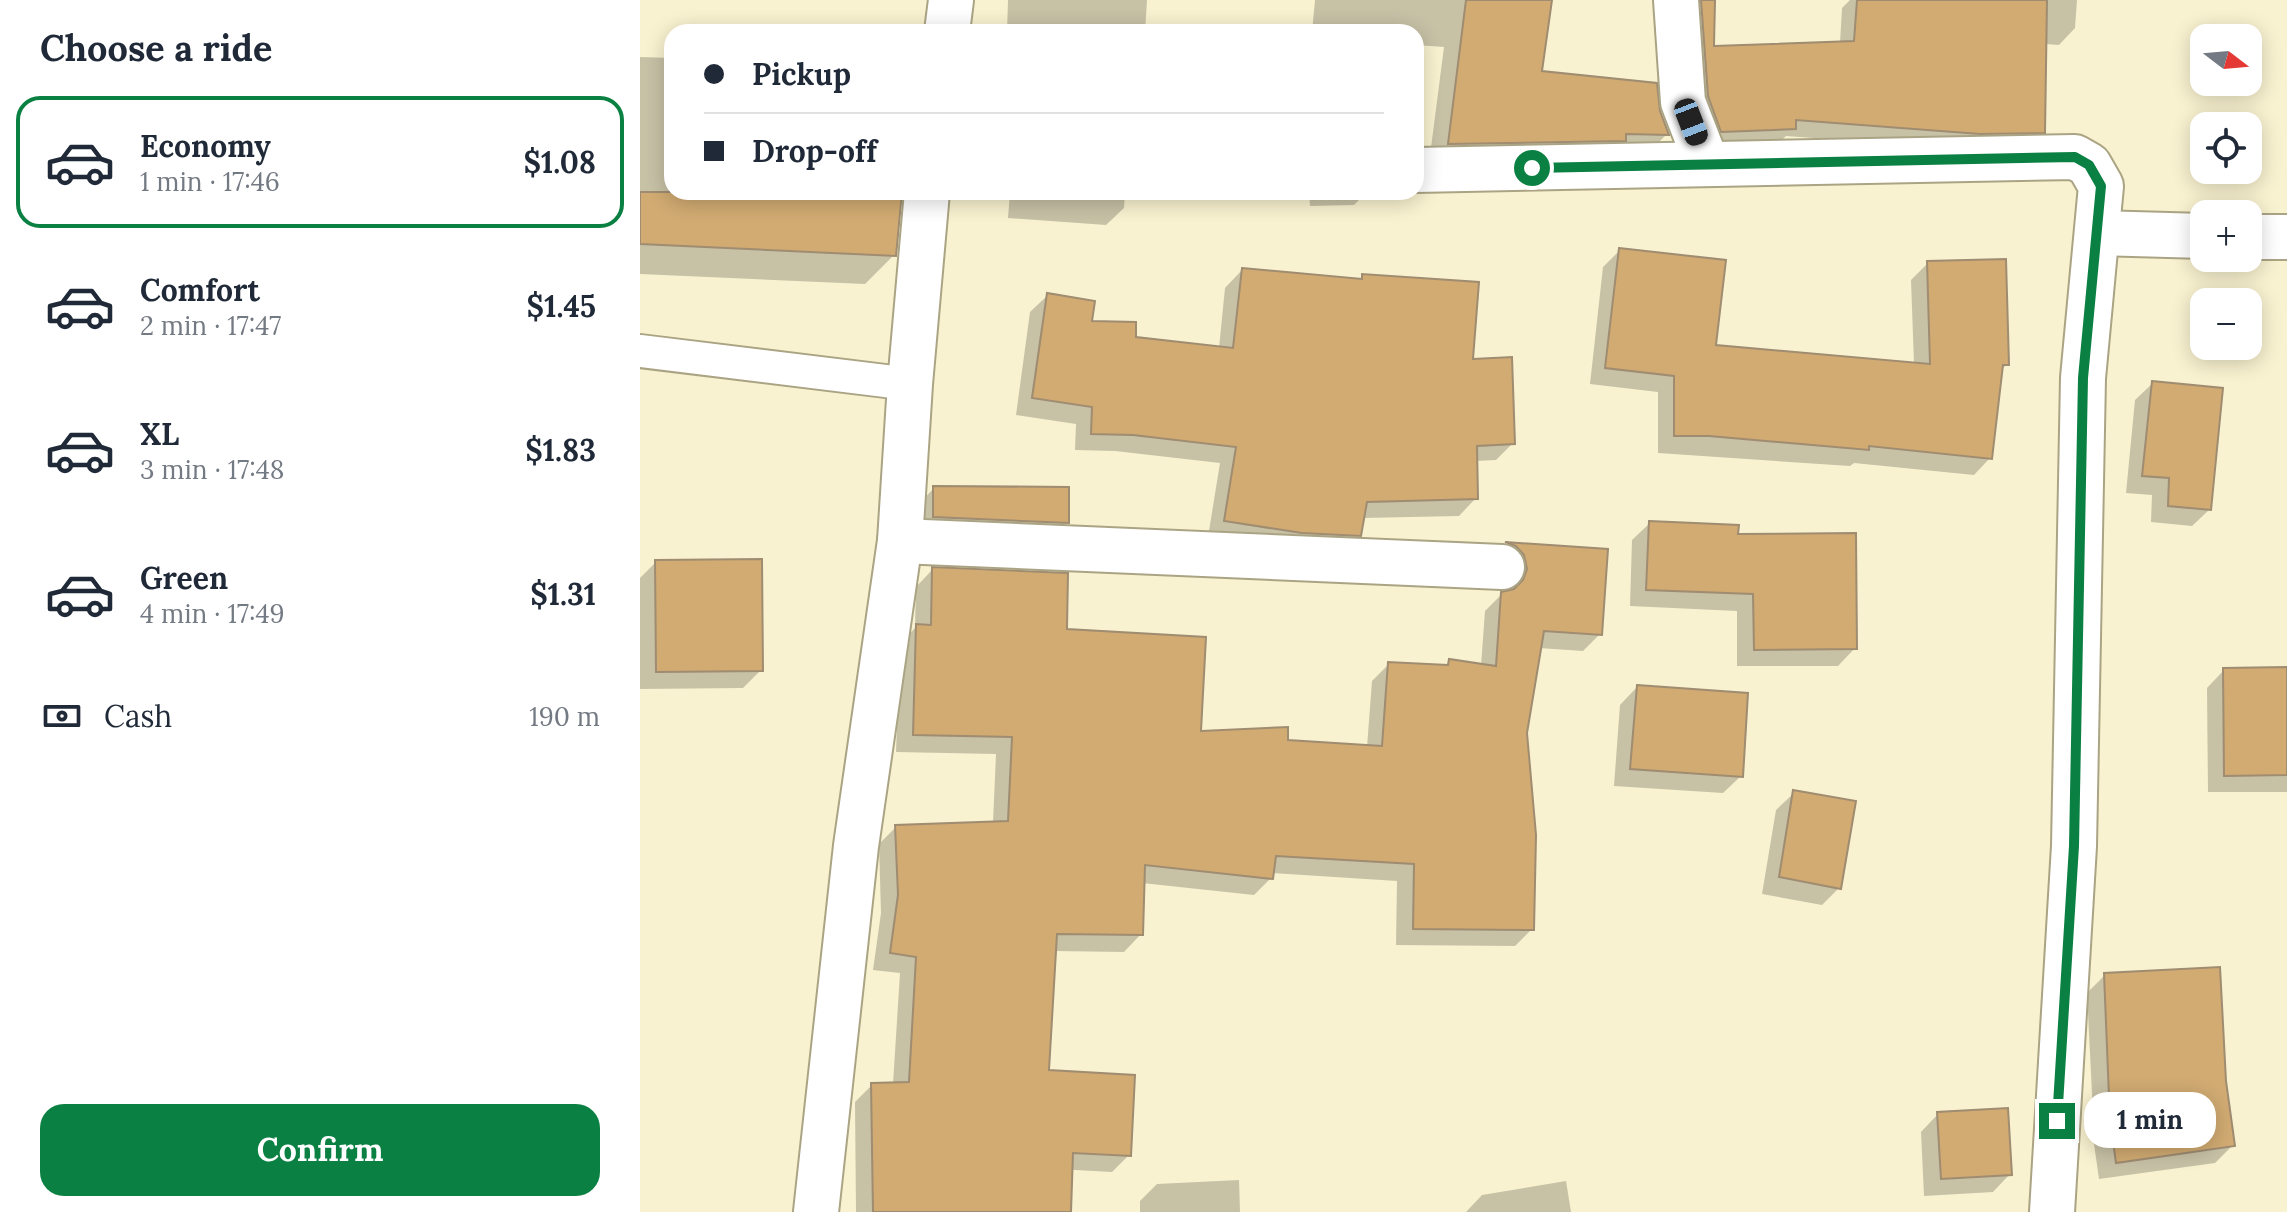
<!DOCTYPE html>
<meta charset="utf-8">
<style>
body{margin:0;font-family:Lora,serif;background:#f6f6f7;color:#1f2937;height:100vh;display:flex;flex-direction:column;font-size:30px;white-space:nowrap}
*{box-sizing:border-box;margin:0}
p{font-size:26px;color:#747a83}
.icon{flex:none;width:44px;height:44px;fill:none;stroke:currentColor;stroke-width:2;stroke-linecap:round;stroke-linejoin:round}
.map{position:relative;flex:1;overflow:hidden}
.panel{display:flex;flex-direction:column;background:#fff;width:640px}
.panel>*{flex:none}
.hud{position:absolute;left:24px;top:24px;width:760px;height:176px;border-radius:24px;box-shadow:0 4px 20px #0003;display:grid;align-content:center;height:176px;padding:0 40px;background:#fff}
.needle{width:52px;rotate:106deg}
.controls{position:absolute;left:1550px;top:24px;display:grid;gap:16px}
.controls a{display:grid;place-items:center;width:72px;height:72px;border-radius:16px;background:#fff;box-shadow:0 4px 20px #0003;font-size:40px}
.end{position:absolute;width:36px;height:36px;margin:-18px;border:10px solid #0b8043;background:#fff;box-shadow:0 0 0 4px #fff}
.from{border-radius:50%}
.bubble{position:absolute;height:56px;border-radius:24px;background:#fff;box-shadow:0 4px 20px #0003;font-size:26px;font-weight:700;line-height:56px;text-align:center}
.car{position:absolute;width:24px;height:48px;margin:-24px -12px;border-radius:10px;box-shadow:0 0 6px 2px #0007;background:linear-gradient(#222 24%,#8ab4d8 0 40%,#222 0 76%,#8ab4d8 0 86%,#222 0)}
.hud b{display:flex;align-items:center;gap:28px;height:76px;font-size:30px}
.hud b+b{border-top:2px solid #e0e1e3}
.hud i{width:20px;height:20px;background:#1f2937}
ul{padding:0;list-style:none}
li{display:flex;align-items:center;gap:24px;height:132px;margin:0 16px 12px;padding:0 24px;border:4px solid transparent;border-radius:24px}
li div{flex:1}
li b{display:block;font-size:30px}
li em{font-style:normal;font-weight:700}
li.on{border-color:#0b8043}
li>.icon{width:72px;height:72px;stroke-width:1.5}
h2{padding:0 40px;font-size:36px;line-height:96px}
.pay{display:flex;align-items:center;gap:20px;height:88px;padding:0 40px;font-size:30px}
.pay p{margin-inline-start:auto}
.cta{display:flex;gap:16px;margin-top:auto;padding:16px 40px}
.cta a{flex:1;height:92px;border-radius:24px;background:#0b8043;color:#fff;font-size:32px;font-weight:700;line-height:92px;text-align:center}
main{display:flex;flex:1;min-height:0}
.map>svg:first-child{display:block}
.shadow{fill:#0003}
.building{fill:#d1ab72;stroke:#9f8c71;stroke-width:2}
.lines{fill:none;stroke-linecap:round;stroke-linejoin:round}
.service-casing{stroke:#aba484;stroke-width:36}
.minor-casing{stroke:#aba484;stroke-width:48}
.tertiary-casing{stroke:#aba484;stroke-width:48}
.service{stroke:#fff;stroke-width:32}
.minor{stroke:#fff;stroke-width:44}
.tertiary{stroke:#fff;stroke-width:44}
.route{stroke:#0b8043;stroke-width:10}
</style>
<main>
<section class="panel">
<h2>Choose a ride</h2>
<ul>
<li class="on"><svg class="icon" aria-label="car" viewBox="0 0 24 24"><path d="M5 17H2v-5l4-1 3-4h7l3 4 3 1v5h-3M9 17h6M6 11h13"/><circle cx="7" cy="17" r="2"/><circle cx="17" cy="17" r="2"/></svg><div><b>Economy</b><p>1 min · 17:46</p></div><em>$1.08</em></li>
<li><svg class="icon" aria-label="car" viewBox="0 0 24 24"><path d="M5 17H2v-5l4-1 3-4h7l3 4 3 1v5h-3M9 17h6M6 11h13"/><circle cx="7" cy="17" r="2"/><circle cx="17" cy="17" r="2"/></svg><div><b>Comfort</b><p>2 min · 17:47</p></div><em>$1.45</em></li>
<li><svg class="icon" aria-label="car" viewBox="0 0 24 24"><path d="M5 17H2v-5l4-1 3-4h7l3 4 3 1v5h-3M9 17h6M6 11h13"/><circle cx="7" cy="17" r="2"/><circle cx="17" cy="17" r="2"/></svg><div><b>XL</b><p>3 min · 17:48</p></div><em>$1.83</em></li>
<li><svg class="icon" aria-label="car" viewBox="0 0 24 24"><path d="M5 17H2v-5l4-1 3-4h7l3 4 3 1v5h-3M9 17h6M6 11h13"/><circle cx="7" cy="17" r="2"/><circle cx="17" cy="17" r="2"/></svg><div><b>Green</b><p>4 min · 17:49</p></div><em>$1.31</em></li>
</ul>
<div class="pay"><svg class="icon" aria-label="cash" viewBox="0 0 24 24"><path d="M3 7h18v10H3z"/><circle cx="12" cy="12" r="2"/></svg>Cash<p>190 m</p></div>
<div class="cta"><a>Confirm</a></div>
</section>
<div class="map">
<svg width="1647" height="1212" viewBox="0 0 1647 1212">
<rect width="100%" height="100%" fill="#f9f2d0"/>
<g class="shadow">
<polygon points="368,0 507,0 505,32 367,32"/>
<polygon points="675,0 910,0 900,73 1018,111 1027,134 1007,154 789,163 804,47 776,45 776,32 672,32"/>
<polygon points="1038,0 1073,0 1071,48 1200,43 1202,8 1210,0 1437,0 1435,28 1419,45 1405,44 1403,132 1387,148 1322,149 1146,136 1138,144 1065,147"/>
<polygon points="0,57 32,58 32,192 271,192 265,198 260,196 254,255 225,284 0,274"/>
<polygon points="370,192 485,192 484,208 466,225 368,218"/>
<polygon points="669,192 727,192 714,205 670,206"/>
<polygon points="980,250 1074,347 1274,364 1271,280 1288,263 1367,364 1360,371 1350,458 1334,475 1214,463 1210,466 1018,453 1018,392 950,384 963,267"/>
<polygon points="602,270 831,361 873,443 856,460 835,461 836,498 819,516 722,518 719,535 702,552 568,537 580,463 475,451 435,450 436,424 376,415 390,312 408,295 450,322 494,338 579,348 585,288"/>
<polygon points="1513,383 1570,509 1552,526 1511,522 1512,495 1486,493 1495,400"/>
<polygon points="294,488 427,522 409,540 276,534 277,506"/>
<polygon points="1010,523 1096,536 1215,648 1198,666 1097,666 1097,611 990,606 992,540"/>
<polygon points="866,544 966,551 960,634 943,651 899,648 885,733 892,929 875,946 756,945 757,881 632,873 631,878 614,895 502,883 501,934 484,952 414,951 407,1072 489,1155 472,1172 361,1166 349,1212 216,1212 215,1102 232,1085 253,1084 260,973 233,970 241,913 239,844 256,827 353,823 356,754 256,752 260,644 275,628 276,587 293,569 425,631 558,733 727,747 732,681 749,664 804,667 810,661 841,666 845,611 862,594 869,592 871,587 867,572 850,560"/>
<polygon points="16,562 121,670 103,688 0,689 0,578"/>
<polygon points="1647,669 1647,792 1568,792 1567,688 1584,670"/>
<polygon points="997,687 1101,776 1083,793 974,786 980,705"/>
<polygon points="1154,793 1199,888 1182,905 1122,894 1136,810"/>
<polygon points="1465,975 1584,1081 1592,1146 1575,1163 1459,1179 1450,1116 1453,1114 1447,993"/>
<polygon points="1298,1114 1370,1174 1353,1192 1284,1196 1281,1132"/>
<polygon points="599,1180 600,1212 500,1212 500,1201 517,1184"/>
<polygon points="926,1181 931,1212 826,1212 842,1195"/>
</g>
<g class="building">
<polygon points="826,0 912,0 902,71 1017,83 1020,111 1029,135 986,134 986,141 808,144"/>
<polygon points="1061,0 1075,0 1074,46 1214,41 1217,0 1407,0 1405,133 1340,134 1156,120 1156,129 1081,132 1068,96"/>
<polygon points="0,192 262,192 256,256 0,244"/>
<polygon points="979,248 1086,260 1076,345 1290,364 1287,261 1366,259 1369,365 1363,365 1352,459 1229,446 1229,450 1069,436 1034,436 1034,376 965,368"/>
<polygon points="602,268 722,279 722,274 839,282 833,359 872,357 875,444 837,446 838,499 727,502 721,536 662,533 584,521 596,447 493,435 451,434 452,407 392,398 407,293 455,301 452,321 496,322 496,337 593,348"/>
<polygon points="1512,381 1583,388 1571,510 1528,506 1529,478 1502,476"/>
<polygon points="293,486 429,487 429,523 293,517"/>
<polygon points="1009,521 1099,525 1098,534 1216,533 1217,649 1114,650 1113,594 1006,590"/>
<polygon points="865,542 968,549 962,635 904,631 887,733 896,835 894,930 773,929 774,864 636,856 633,879 505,865 503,935 417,934 409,1070 495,1075 491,1156 433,1153 431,1212 233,1212 231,1083 269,1082 276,957 250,953 258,895 255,825 368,821 372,737 273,735 276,624 291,625 292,567 428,573 427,629 566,637 561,731 648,727 648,740 742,746 748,662 808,665 809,659 856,666 861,592 874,589 883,580 887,569 884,555 876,546"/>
<polygon points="122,559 123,671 16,672 15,560"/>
<polygon points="1647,667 1647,775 1584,776 1583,668"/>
<polygon points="997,685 1108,693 1103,777 990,769"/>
<polygon points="1153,790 1216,801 1201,889 1139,877"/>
<polygon points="1580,967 1586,1081 1595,1146 1476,1163 1467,1097 1469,1097 1464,973"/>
<polygon points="1368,1108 1372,1175 1301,1179 1297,1112"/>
</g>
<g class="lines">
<g class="service-casing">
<polyline id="service" points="0,351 270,384"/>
</g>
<g class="minor-casing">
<g id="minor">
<polyline points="1036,0 1043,102 1067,164"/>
<polyline points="776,170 1435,157 1449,165 1461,186 1443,378 1434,846 1412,1212"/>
<polyline points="1457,233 1564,236"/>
<polyline points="1608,237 1647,237"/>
<polyline points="260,541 862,567"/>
</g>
</g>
<g class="tertiary-casing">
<g id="tertiary">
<polyline points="307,32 311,0"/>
<polyline points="176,1212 216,846 260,541 270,384 287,192"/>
</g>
</g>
<use href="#service" class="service"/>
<use href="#minor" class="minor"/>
<use href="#tertiary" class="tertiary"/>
</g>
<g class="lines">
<polyline class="route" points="892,168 1435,157 1449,165 1461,186 1443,378 1434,846 1417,1121"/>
</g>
</svg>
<div class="controls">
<a><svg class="needle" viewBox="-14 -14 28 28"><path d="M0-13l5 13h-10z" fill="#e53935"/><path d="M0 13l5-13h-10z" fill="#747a83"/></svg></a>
<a><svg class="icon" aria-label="locate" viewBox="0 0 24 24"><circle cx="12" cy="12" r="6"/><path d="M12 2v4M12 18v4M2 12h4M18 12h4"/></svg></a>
<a>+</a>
<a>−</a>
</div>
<i class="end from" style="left:892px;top:168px"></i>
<i class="end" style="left:1417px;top:1121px"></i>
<div class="bubble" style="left:1444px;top:1092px;width:132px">1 min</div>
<i class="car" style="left:1051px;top:122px;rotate:159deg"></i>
<div class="hud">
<b><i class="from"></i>Pickup</b>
<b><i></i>Drop-off</b>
</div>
</div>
</main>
